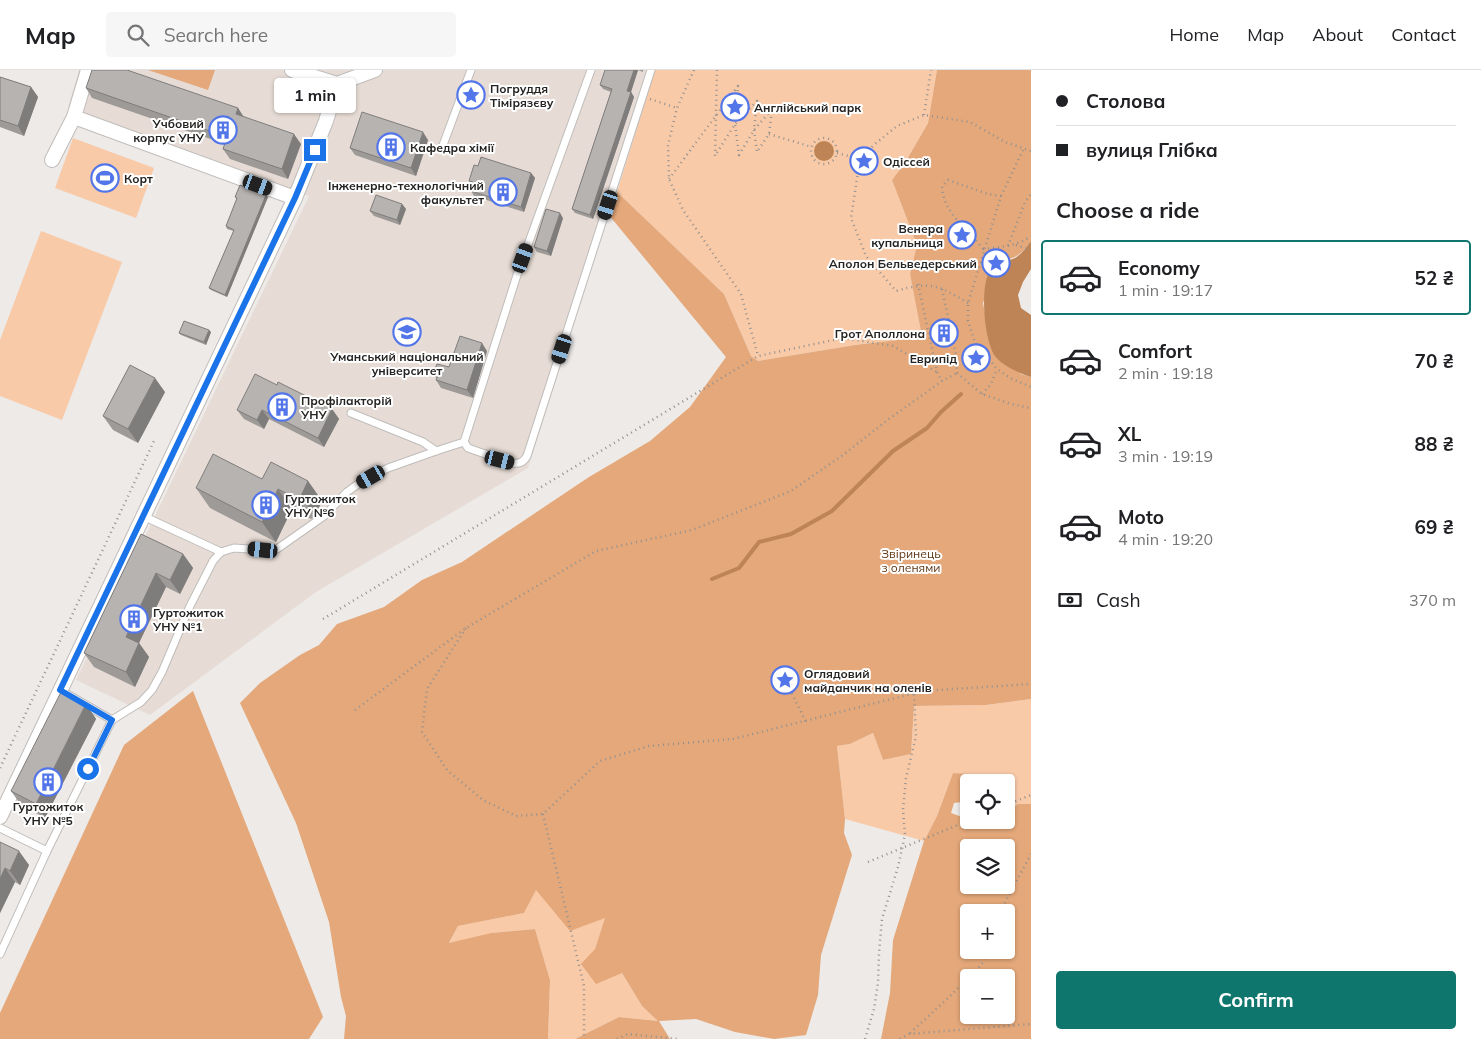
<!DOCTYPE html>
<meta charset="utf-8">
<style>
body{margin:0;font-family:Mulish,sans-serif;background:#f6f6f6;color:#202124;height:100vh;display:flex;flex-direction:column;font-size:19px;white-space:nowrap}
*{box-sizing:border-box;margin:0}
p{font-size:16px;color:#757577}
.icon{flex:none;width:28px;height:28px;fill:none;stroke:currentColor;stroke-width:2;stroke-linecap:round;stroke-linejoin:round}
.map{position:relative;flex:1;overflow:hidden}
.side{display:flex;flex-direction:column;background:#fff;width:450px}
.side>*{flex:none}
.guide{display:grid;align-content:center;height:110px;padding:0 25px;background:#fff}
.fabs{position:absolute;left:960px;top:704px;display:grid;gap:10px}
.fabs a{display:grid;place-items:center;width:55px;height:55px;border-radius:5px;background:#fff;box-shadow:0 1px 4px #0004;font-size:25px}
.end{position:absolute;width:22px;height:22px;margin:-11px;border:6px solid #1a73e8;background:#fff;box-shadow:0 0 0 2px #fff}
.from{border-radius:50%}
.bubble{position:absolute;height:35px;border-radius:5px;background:#fff;box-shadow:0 1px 4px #0004;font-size:16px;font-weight:700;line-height:35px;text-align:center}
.car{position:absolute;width:15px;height:30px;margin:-15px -8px;border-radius:6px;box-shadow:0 0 4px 1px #0007;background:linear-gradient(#222 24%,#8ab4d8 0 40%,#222 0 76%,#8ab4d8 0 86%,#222 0)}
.guide b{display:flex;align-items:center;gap:18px;height:48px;font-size:19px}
.guide b+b{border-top:1px solid #e0e0e0}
.guide i{width:12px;height:12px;background:#202124}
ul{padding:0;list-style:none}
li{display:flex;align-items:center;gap:15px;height:75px;margin:0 10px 8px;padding:0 15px;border:2px solid transparent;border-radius:5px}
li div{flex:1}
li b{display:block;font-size:19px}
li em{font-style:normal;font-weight:700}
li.selected{border-color:#0f766e}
li>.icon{width:45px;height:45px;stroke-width:1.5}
h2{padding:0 25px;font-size:22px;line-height:60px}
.pay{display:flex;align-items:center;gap:12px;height:55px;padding:0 25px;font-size:19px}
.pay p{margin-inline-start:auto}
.cta{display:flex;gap:10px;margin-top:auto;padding:10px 25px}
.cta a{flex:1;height:58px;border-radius:5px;background:#0f766e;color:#fff;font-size:20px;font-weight:700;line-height:58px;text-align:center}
header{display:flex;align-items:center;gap:30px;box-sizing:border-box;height:70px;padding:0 25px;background:#fff;border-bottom:1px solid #e0e0e0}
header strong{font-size:24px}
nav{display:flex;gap:28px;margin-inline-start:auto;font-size:18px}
.search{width:350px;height:45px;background:#f6f6f6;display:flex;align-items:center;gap:12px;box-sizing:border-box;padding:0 18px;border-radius:5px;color:#757577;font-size:19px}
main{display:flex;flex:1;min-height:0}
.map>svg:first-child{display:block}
.built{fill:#e7dcd5}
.green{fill:#f9caa8}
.forest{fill:#e4a87a;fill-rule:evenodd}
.water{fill:#be8456}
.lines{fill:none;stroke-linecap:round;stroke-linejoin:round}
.stream{stroke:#be8456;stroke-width:4}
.service-casing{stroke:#bfbcba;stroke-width:9}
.minor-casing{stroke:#bfbcba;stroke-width:16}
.path{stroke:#93918f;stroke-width:2.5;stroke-dasharray:1 4;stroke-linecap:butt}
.service{stroke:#fff;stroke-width:7}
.minor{stroke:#fff;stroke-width:14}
.wall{fill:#9d9a98}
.shaded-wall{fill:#7f7d7c}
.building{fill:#b6b3b1;stroke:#7f7d7c}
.route{stroke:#1a73e8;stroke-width:6}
.labels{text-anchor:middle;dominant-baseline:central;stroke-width:4;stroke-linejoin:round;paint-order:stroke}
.poi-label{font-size:12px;font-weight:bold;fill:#252423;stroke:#fff;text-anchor:start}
.park-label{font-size:12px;fill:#603715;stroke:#fff}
</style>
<header>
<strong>Map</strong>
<div class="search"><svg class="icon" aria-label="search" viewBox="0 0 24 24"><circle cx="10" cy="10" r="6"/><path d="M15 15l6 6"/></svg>Search here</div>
<nav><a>Home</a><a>Map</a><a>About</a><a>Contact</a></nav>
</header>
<main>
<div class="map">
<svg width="1031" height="969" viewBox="0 0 1031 969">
<rect width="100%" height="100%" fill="#edeae8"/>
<polygon class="built" points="79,0 653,0 528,398 316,522 150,645 76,610 309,126 68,37"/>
<g class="green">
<polygon points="655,0 937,0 928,53 906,91 892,110 917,175 910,204 922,267 855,275 758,291 751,286 724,224 617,122"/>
<polygon points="73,68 154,98 136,148 55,118"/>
<polygon points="41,161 122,192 62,350 0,326 0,270"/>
<polygon points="1031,629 1031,734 1018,734 1006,742 1006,712 984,712 984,706 953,703 937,746 924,771 845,749 837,676 850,674 873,663 883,690 911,684 914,636 986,635"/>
<polygon points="536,819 606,847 595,879 622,903 642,936 659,951 619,947 575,969 548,969 550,910 535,859 491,863 449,874 458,856 524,843"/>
</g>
<g class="forest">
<polygon points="148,0 215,0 208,20"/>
<path d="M937 0H1031V171C1021 184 1017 188 1001 191L983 233 986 249 1021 304 1031 307V629L986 635 914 636 911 684 883 690 873 663 850 674 837 676 845 749 844 763 852 785 821 885 818 925 806 965 774 969 735 962 696 949 659 951 670 969H575L619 947 658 951 642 936 622 903 596 914 581 894 595 879 605 848 570 861 536 820 524 843 458 856 449 873 491 863 535 859 550 910 548 969H344L346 946 341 927 329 852 296 753 240 633 260 613 300 585 319 575 337 554 384 537 422 510 462 492 589 407 650 371 690 337 726 287 608 144 617 122 724 224 751 286 758 291 855 275 922 267 910 204 917 175 892 110 906 91 928 53Z"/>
<polygon points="193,621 323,947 309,969 0,969 0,943 124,675"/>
<path d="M953 703 984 705V712H969V731L954 733 951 743 987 756 995 750H1006V742L1018 734H1031V969H881L890 923 893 870 924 771 937 746ZM969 778H1006V815H969ZM1006 842V880H969V842ZM969 908H1006V945H969Z"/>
</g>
<g class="water">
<circle cx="824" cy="81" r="10"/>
<path d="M1031 171V199L1023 212 1018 225 1021 238 1031 245V307C1022 305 1000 294 995 286 984 270 979 214 991 199 996 191 1007 192 1015 188 1022 184 1026 177 1031 171Z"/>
</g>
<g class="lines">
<polyline class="stream" points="712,509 739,498 759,472 791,464 832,441 893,381 927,358 941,342 961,324"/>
<g class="service-casing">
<g id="service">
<polyline points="443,75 471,0"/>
<polyline points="351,343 423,372 436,381 464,372 517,205 591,0"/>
<path d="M464 372 468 378 511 393C519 394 523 393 527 386L651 0"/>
<polyline points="143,446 221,482"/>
<polyline points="112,650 141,632 152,620 162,602 190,536 213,491 221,482 234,478 263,480 277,479 324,446 347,422 358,414 388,398 436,381"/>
<polyline points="0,758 47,781 112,650 60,620"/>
<polyline points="0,884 47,781"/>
</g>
</g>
<g class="minor-casing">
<g id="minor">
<polyline points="88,0 74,47 295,128"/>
<polyline points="292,0 337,14 375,0"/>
<polyline points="52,90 74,47"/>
<polyline points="0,747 295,128 326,51 337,14"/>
</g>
</g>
<g class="path">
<polyline points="694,0 677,38 668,75 669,109 683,140 741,224 758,286"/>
<polyline points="650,29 677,38"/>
<polyline points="924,45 931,0"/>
<polyline points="769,64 812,77"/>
<circle cx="824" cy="81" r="13"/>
<polyline points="1023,80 1001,126 968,233 968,251 975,272 997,299 1010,308 1031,317"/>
<polyline points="837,83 860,89"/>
<polyline points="669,109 738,16 735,54 739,85 754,60 772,39 769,64 757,82 754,60 757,31 735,54 715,86 717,0"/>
<polyline points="1016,175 1031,180"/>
<polyline points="1008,176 1025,132 1031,124"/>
<path d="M983 179C968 158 943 144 942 116L948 110 988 124 1001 126"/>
<path d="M983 179C1001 177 1017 176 1031 166"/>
<polyline points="918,214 937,302 942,311"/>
<polyline points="942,219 956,284 957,303"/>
<path d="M968 233C938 215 931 211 896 221L866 186 851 148 860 89 875 74 897 56 924 45 970 52 1005 72 1031 81"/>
<polyline points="946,262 951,262"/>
<polyline points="957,303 982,324 1011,334 1031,338"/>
<polyline points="982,324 991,314 997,299"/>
<polyline points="323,549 758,286 843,268 893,276 937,302"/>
<polyline points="466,558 427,619 422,662 447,700 483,730 516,746 543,744 600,691 649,676 733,669 923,621 1031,614"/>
<polyline points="785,610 806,652"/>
<polyline points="355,640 466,558 596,481 692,460 791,421 843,385 889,349 942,311 957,303"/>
<polyline points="0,698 154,371"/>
<polyline points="1006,735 1031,725"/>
<polyline points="543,744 584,916 584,969"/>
<polyline points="868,792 970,750"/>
<polyline points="1000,842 1031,784"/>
<polyline points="910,963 945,931 982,894 987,880"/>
<polyline points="617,969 628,964 677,969"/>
<polyline points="865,969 874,939 878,913 879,883 882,849 898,797 905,765 903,740 906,708 916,666 914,624"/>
<polyline points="900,969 909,964 1031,954"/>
</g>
<use href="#service" class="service"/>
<use href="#minor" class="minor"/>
</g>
<g class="wall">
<polygon points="605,0 643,0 643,2 638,0 631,22 634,27 593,149 575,143 572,139 611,22 603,19 600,15"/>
<polygon points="0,7 31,17 38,27 24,66 0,57"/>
<polygon points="86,18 238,38 244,47 301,74 288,109 230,89 223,79 225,74 92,28"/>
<polygon points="428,70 416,106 355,85 350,78"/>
<polygon points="478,96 531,103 535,108 524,142 474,126 471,121 472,115 469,111"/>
<polygon points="235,127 268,127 227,227 211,220 209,218 234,161 227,159 226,156 237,129"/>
<polygon points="402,134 406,139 400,155 374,146 370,141"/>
<polygon points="563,148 551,186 537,182 534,177"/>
<polygon points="211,262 206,275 181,265 179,263"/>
<polygon points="487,281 473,328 441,318 436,310 437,309 433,304"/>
<polygon points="277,315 332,339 339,349 324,377 269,349 264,359 244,349 237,340"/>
<polygon points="165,322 138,373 113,360 103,346"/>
<polygon points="262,409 308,411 322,431 315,446 311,449 292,439 276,472 210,438 196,418"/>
<polygon points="141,464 183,484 193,498 180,524 166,517 139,573 149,587 135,617 94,597 84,583"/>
<polygon points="86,634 96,649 45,748 21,735 11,721"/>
<polygon points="0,772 29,795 20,815 15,812 0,843"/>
</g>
<g class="shaded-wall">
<polygon points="634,0 638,0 630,25 627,21"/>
<polygon points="31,17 38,27 24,66 18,56"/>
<polygon points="631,22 634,27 593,149 590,145"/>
<polygon points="238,38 244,48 236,44"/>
<polygon points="423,62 428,70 416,106 411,98"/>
<polygon points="294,64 301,74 288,109 282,99"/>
<polygon points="531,103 535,108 524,142 521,137"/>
<polygon points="266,125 268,127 227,227 225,225"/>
<polygon points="402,134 406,139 400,155 397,150"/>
<polygon points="560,143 563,148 551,186 547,181"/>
<polygon points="209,260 211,262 206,275 204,272"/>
<polygon points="482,273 487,281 473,328 467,320"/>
<polygon points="155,308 165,322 138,373 128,359"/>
<polygon points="332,339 339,349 324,377 318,368"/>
<polygon points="262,340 269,349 264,359 257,350"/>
<polygon points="308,411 322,431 315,446 301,426"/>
<polygon points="278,419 292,439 276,472 262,452"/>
<polygon points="183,484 193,498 180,524 170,510"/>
<polygon points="156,503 166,517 135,581 126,567"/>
<polygon points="139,573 149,587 135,617 126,602"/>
<polygon points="86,634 96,649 45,748 36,734"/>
<polygon points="19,781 29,795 20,815 10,801"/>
<polygon points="5,798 15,812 0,843 0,809"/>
</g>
<g class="building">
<polygon points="92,0 127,0 238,38 236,44 294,64 282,99 223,79 227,67 86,18"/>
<polygon points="605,0 634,0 627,21 631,22 590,145 572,139 612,19 600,15"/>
<polygon points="0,7 31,17 18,56 0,50"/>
<polygon points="362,42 423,62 411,98 350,78"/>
<polygon points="481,87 531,103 521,137 471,121 473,112 469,111 474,95 478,96"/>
<polygon points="240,115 266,125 225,225 209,218 234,160 226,156 237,128 235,127"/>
<polygon points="376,125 402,134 397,150 370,141"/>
<polygon points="546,139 560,143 547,181 534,177"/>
<polygon points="184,251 209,260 204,272 179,263"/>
<polygon points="460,266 482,273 467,320 436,310 438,306 433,304 437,294 449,297"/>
<polygon points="130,295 155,308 128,359 103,346"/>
<polygon points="255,304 277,315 278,312 332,339 318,368 262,340 257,350 237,340"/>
<polygon points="213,384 262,409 271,392 308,411 301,426 297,429 278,419 262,452 196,418"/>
<polygon points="141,464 183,484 170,510 156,503 126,567 139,573 126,602 84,583"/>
<polygon points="61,622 86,634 36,734 11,721"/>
<polygon points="0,772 19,781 10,801 5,798 0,809"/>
</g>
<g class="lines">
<polyline class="route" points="88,699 112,650 60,620 295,128 315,80"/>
</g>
<defs>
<g id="sight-ring" transform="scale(1.4375)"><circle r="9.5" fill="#fff" stroke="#5275e9" stroke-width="1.5"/><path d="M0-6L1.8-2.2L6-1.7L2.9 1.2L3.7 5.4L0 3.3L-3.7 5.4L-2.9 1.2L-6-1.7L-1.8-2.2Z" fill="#5275e9"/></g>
<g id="building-ring" transform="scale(1.4375)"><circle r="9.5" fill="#fff" stroke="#5275e9" stroke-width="1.5"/><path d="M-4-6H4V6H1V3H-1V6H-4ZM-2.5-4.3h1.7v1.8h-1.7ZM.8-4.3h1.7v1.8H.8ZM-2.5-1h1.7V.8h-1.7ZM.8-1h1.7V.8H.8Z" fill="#5275e9"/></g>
<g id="stadium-ring" transform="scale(1.4375)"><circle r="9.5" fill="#fff" stroke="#5275e9" stroke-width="1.5"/><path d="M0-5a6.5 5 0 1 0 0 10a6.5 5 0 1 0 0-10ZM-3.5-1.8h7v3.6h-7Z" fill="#5275e9"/></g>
<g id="university-ring" transform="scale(1.4375)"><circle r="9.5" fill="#fff" stroke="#5275e9" stroke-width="1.5"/><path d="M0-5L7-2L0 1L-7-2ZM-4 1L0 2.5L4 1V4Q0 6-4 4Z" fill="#5275e9"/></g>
</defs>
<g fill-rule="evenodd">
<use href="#sight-ring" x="471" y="25"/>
<use href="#sight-ring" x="735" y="37"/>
<use href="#building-ring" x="223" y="60"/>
<use href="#building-ring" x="391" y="77"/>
<use href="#sight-ring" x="864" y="91"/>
<use href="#stadium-ring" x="105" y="108"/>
<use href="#building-ring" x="503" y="122"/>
<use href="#sight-ring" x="962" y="165"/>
<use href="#sight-ring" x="996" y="193"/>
<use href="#university-ring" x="407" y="262"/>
<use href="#building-ring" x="944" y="263"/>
<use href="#sight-ring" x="976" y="288"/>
<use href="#building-ring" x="282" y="337"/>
<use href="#building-ring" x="266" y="435"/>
<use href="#building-ring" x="134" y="549"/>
<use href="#sight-ring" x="785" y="610"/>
<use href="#building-ring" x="48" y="712"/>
</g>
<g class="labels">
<g class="poi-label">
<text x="490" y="18">Погруддя<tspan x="490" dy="14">Тімірязєву</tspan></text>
<text x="754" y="37">Англійський парк</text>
<text x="204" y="53" text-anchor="end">Учбовий<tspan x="204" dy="14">корпус УНУ</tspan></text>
<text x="410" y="77">Кафедра хімії</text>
<text x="883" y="91">Одіссей</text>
<text x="124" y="108">Корт</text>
<text x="484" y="115" text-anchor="end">Інженерно-технологічний<tspan x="484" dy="14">факультет</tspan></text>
<text x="943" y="158" text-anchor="end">Венера<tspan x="943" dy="14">купальниця</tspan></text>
<text x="977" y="193" text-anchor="end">Аполон Бельведерський</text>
<text x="925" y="263" text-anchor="end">Грот Аполлона</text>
<text x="407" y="286" text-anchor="middle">Уманський національний<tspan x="407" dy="14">університет</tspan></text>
<text x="957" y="288" text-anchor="end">Еврипід</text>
<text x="301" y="330">Профілакторій<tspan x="301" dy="14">УНУ</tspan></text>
<text x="285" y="428">Гуртожиток<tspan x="285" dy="14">УНУ №6</tspan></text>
<text x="153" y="542">Гуртожиток<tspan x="153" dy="14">УНУ №1</tspan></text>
<text x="804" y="603">Оглядовий<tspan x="804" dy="14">майданчик на оленів</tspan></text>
<text x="48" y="736" text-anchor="middle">Гуртожиток<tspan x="48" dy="14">УНУ №5</tspan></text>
</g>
<g class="park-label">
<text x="911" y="483">Звіринець<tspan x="911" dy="14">з оленями</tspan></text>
</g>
</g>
</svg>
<div class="fabs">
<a><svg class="icon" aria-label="locate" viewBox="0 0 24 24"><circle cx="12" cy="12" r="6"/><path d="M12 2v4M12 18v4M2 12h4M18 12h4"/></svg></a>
<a><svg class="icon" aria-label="layers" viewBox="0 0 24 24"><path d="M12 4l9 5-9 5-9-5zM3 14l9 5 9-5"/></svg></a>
<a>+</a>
<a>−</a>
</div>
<i class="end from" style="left:88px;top:699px"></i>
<i class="end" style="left:315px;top:80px"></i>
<div class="bubble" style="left:274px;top:8px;width:82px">1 min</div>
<i class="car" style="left:258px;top:115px;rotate:110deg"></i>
<i class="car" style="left:608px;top:135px;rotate:198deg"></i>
<i class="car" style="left:523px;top:188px;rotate:20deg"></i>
<i class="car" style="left:562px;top:279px;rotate:198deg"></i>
<i class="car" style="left:500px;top:390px;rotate:104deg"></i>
<i class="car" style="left:371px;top:407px;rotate:240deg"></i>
<i class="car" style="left:263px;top:480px;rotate:276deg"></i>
</div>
<section class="side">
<div class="guide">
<b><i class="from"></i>Столова</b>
<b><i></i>вулиця Глібка</b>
</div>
<h2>Choose a ride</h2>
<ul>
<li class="selected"><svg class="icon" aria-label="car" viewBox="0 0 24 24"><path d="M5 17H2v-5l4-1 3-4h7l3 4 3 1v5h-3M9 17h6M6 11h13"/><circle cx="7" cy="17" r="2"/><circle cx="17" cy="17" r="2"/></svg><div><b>Economy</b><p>1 min · 19:17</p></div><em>52 ₴</em></li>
<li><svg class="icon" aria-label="car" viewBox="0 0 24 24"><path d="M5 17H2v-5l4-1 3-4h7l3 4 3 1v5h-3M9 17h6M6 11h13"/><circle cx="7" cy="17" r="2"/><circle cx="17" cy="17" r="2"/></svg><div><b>Comfort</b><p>2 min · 19:18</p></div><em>70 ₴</em></li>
<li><svg class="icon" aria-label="car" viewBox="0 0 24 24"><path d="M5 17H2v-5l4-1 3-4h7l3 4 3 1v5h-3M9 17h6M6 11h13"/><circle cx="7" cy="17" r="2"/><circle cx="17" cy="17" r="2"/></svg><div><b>XL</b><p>3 min · 19:19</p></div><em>88 ₴</em></li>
<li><svg class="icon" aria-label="car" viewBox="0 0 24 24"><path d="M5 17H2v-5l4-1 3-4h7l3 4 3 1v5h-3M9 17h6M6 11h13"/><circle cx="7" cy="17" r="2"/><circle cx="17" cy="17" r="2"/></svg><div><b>Moto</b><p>4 min · 19:20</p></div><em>69 ₴</em></li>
</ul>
<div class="pay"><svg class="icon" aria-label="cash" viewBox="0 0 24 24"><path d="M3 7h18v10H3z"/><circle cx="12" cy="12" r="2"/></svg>Cash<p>370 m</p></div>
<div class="cta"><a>Confirm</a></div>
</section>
</main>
